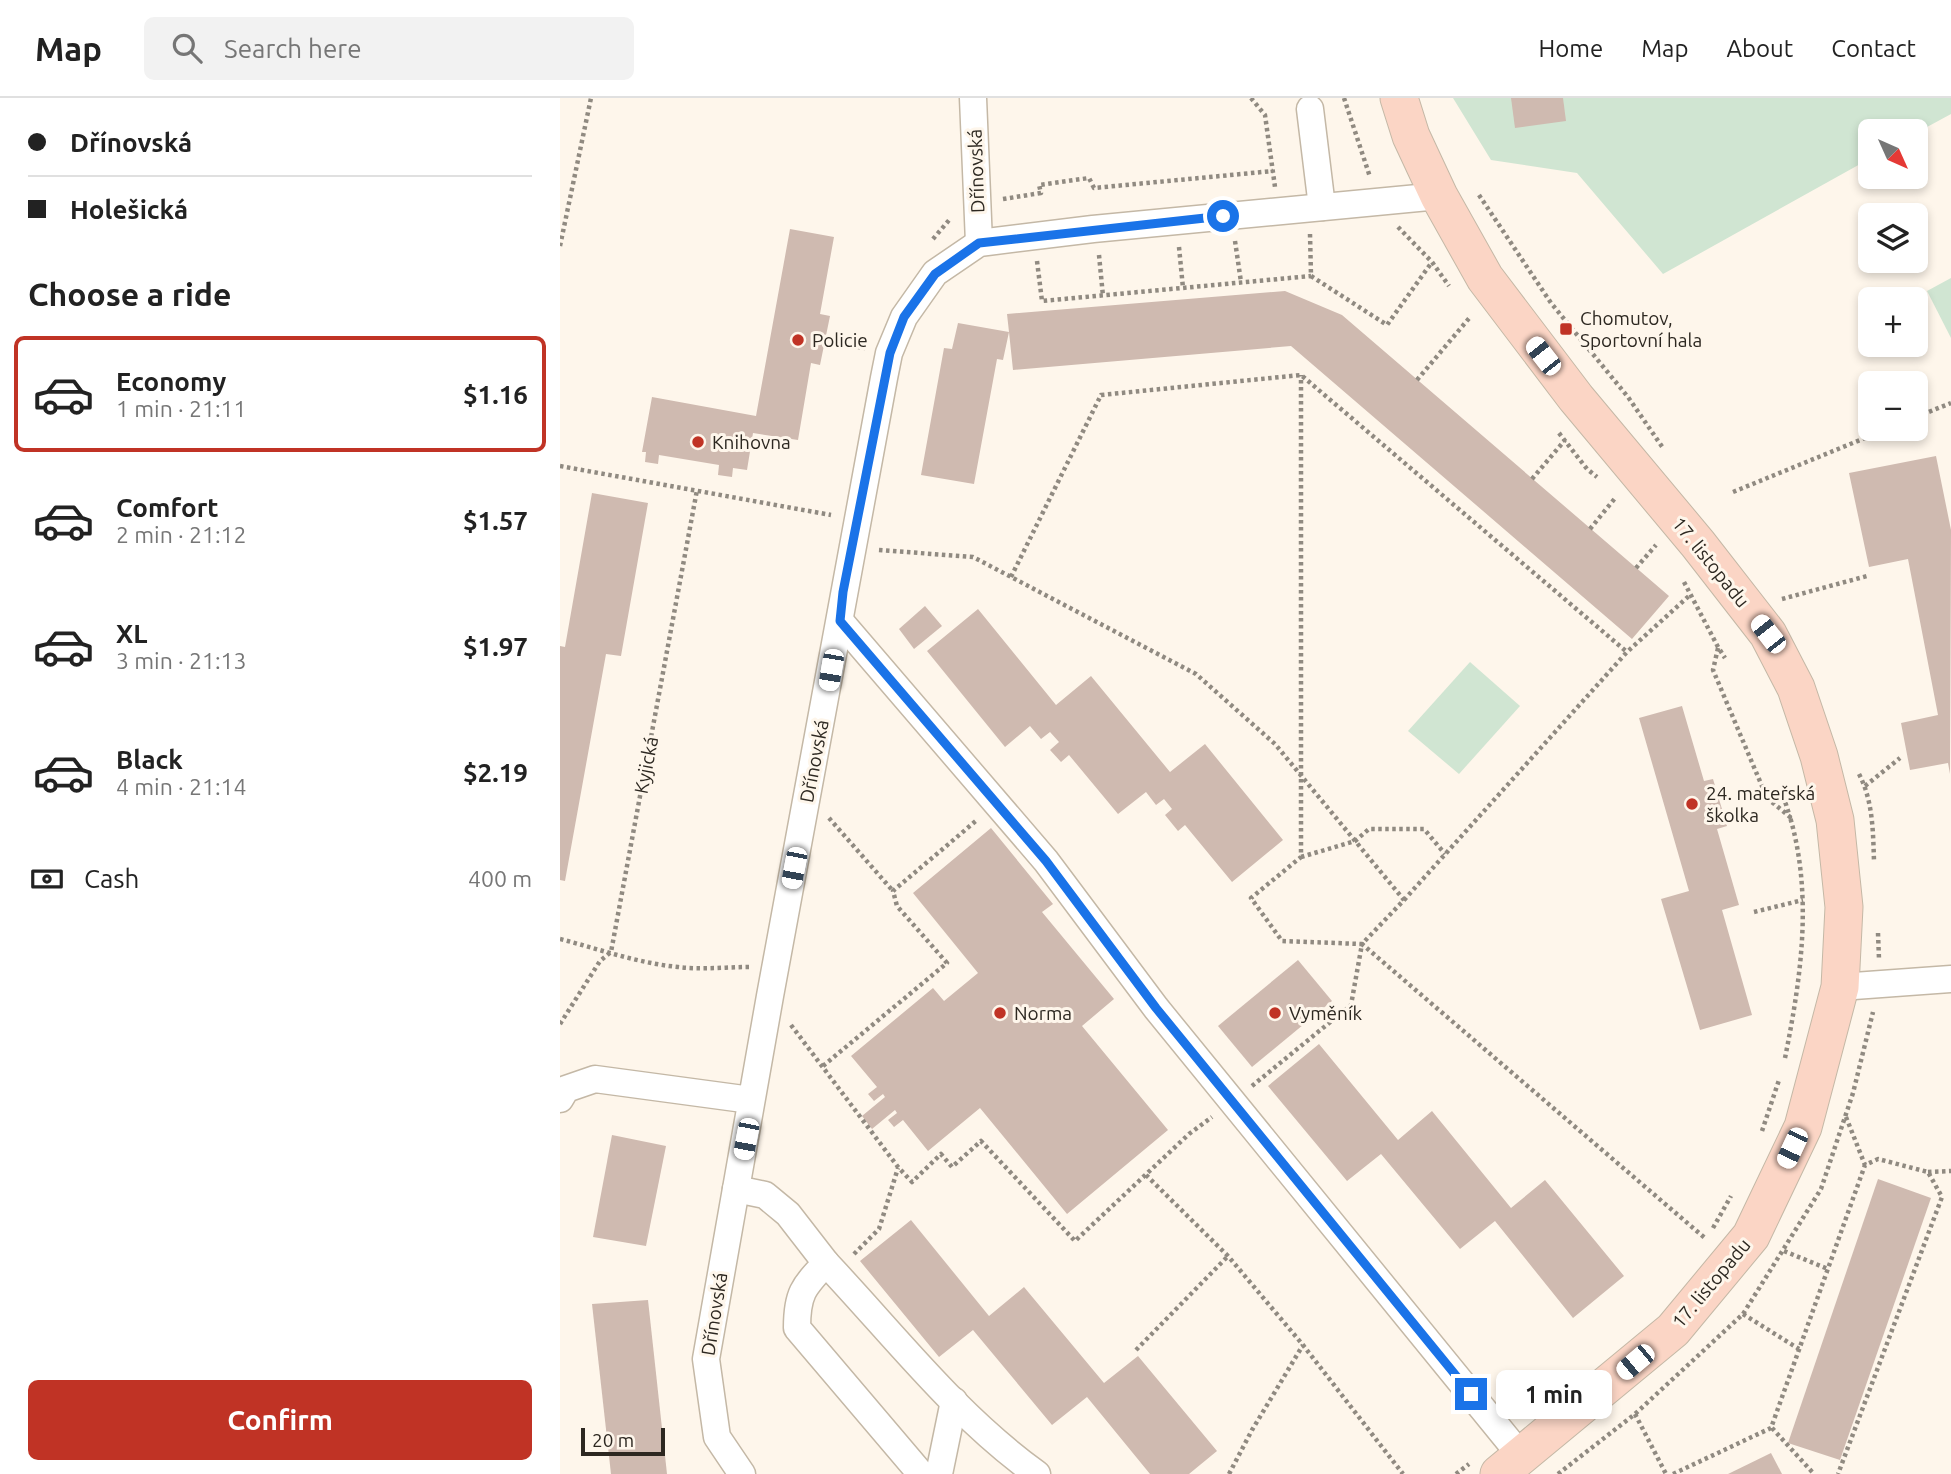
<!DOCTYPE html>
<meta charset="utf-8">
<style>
body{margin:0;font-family:Ubuntu,sans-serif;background:#f2f2f2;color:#222;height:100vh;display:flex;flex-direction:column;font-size:26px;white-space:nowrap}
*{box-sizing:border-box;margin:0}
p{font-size:23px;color:#767676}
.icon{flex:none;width:38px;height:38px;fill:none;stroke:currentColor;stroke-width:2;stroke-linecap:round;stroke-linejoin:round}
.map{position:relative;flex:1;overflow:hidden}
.details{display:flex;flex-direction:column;background:#fff;width:560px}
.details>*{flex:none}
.guide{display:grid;align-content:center;height:154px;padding:0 28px;background:#fff}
.needle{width:46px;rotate:135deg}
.buttons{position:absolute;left:1298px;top:21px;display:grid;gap:14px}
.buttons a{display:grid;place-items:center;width:70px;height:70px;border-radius:10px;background:#fff;box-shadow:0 4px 10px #0003;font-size:35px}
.scale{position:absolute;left:21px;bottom:18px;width:84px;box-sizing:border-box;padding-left:7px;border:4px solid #2d2821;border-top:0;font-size:19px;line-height:24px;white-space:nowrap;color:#2d2821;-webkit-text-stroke:5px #fef6eb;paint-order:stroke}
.end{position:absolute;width:32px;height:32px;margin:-16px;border:9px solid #1a73e8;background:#fff;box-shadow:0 0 0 4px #fff}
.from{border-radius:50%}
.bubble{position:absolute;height:49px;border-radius:10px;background:#fff;box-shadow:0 4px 10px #0003;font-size:23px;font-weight:700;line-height:49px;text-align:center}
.car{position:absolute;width:21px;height:42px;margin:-21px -10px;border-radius:9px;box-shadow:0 0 5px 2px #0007;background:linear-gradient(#fff 24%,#345 0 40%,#fff 0 76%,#345 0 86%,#fff 0)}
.guide b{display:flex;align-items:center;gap:24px;height:66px;font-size:26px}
.guide b+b{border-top:2px solid #e0e0e0}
.guide i{width:18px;height:18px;background:#222}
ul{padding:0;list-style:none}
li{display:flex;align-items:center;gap:21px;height:116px;margin:0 14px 10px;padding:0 14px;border:4px solid transparent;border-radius:10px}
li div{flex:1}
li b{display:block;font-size:26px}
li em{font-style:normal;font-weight:700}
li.active{border-color:#c03325}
li>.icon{width:63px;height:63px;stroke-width:1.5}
h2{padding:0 28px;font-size:32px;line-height:84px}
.pay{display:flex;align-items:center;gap:18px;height:77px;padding:0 28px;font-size:26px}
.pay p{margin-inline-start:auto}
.cta{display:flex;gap:14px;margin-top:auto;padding:14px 28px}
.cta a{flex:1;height:80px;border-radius:10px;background:#c03325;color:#fff;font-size:28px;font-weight:700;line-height:80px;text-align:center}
header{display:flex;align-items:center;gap:42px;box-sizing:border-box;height:98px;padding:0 35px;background:#fff;border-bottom:2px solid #e0e0e0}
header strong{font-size:33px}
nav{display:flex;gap:38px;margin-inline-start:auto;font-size:24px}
.search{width:490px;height:63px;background:#f2f2f2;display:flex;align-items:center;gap:18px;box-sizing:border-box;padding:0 24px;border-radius:10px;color:#767676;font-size:26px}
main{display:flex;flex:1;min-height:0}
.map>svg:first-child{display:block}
.green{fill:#d0e5d2}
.building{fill:#cfbab0}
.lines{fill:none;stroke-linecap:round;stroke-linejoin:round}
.street-casing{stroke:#c4b8a6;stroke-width:29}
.secondary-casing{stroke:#c4b8a6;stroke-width:39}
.path{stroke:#908a81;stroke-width:4.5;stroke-dasharray:3.5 3.5;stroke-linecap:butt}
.street{stroke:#fff;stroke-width:26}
.secondary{stroke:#fbd5c5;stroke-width:37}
.route{stroke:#1a73e8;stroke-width:9}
.poi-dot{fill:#c03325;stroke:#fef6eb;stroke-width:2.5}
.labels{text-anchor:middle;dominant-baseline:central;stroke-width:6;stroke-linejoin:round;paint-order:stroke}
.street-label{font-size:19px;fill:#2d2821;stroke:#fef6eb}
.poi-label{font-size:19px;fill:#2d2821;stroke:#fef6eb;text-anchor:start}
</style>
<header>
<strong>Map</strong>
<div class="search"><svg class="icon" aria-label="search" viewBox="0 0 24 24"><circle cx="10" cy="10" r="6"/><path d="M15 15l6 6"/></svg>Search here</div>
<nav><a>Home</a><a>Map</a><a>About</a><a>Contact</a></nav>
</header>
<main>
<section class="details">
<div class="guide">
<b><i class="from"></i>Dřínovská</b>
<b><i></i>Holešická</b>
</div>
<h2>Choose a ride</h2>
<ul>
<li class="active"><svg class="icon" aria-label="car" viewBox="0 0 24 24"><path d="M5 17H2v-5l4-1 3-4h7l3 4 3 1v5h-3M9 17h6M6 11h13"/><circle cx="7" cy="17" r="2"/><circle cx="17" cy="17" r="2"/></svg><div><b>Economy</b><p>1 min · 21:11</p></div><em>$1.16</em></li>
<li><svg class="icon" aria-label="car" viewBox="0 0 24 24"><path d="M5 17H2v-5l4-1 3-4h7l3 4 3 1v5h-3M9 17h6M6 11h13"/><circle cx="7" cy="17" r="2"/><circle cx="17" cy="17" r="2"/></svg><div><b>Comfort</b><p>2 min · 21:12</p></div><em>$1.57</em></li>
<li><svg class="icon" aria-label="car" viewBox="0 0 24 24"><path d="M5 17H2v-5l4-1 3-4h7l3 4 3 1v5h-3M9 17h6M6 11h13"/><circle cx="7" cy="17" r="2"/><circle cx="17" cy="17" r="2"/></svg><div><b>XL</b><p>3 min · 21:13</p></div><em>$1.97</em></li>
<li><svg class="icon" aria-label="car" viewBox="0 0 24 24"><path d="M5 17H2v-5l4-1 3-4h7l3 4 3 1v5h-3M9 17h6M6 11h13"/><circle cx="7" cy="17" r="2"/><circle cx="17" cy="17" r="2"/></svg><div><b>Black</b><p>4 min · 21:14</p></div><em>$2.19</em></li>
</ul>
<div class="pay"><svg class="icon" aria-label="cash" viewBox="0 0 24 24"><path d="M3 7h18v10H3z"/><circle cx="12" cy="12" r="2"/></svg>Cash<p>400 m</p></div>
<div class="cta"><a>Confirm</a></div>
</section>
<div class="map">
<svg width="1391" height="1376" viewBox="0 0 1391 1376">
<rect width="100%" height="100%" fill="#fef6eb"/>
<g class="green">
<polygon points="893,0 1391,0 1391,16 1356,35 1311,33 1311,60 1103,176 1017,75 931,62"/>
<polygon points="1391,180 1391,240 1367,193"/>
<polygon points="910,564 960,608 899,676 848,633"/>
</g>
<g class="building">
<polygon points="951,0 1003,0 1006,23 955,30"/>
<polygon points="230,131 274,139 260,216 270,218 260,267 251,265 238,342 193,335 187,372 173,370 172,379 158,377 159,367 99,357 98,366 85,364 86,354 82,354 92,299 196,318"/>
<polygon points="725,193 782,217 1109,498 1072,541 731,248 453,272 449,234 443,262 437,261 414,386 361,377 384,250 392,251 398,225 449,234 447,216"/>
<polygon points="1376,358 1391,432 1390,676 1388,665 1350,672 1341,625 1378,617 1348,461 1309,469 1289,375"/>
<polygon points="32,395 88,405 61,558 46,556 5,783 0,782 0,548 5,549"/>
<polygon points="365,508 382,528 354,551 339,531"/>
<polygon points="418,511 496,607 531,578 610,674 645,646 723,742 672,784 625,727 618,733 605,717 612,711 604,701 596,707 586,694 558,716 509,657 501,664 490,652 499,644 490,634 481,641 470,628 445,649 367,553"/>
<polygon points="1122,608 1144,683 1153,681 1167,728 1157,731 1179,807 1162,812 1192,917 1140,932 1101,801 1129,793 1079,620"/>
<polygon points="431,730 493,806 482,814 554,901 522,928 608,1032 507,1116 420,1010 368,1053 343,1022 334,1029 328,1022 337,1015 335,1012 312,1031 302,1018 325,999 323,996 314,1003 308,996 317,989 291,958 373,890 384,903 418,875 353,795"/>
<polygon points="738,862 772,903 692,969 658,928"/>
<polygon points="759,946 838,1042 872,1013 951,1110 985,1082 1064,1178 1013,1220 935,1123 900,1151 821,1056 787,1083 708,988"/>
<polygon points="52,1037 106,1048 86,1148 33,1139"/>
<polygon points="1318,1081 1371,1100 1280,1362 1228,1345"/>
<polygon points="351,1122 429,1218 464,1189 544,1285 578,1258 657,1353 629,1376 590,1376 527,1299 492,1327 413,1232 379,1259 300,1163"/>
<polygon points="88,1202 107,1376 51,1376 32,1206"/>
<polygon points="1211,1355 1222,1376 1168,1376"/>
</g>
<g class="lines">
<g class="street-casing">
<g id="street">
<polyline points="413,0 419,145"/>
<polyline points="750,11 762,109"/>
<polyline points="280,523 486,763 596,910 962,1359"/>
<polyline points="1280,889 1391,881"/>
<polyline points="0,1001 6,991 35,981 191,1002"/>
<polyline points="176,1091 205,1097 228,1116 266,1165"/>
<polyline points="182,1376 157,1339 146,1261 210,898 324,280 329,255 344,219 375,175 419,145 533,131 879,98"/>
<path d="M361 1376 237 1230C237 1196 243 1189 266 1165 334 1237 396 1318 477 1376"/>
<polyline points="379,1376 394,1303"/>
</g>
</g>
<g class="secondary-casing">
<polyline id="secondary" points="839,0 851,38 879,98 925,180 1016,300 1138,446 1208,536 1236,590 1259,658 1275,722 1284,809 1280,889 1243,1029 1191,1138 1113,1232 939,1376"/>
</g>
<g class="path">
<polyline points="691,0 705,17 715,89"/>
<polyline points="784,0 810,79"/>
<polyline points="919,97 991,205 1068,299 1103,350"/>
<polyline points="443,101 481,95 479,87 529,80 534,90 713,73"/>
<polyline points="838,129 872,164 889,188"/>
<polyline points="750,136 751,178 827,227 872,164"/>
<polyline points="373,141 390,121"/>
<polyline points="675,143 681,184"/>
<polyline points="0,148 31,0"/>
<polyline points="619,149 623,190"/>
<polyline points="539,157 543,198"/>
<polyline points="477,163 482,203 751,178"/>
<polyline points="276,246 305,250"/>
<polyline points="857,282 911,218"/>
<polyline points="1356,319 1391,305"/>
<polyline points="999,335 1027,371 1037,379"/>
<polyline points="0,368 271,417"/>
<polyline points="972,381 1005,342"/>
<polyline points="1173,394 1327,331"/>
<polyline points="1030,431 1056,399"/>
<polyline points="319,452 413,459 636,576 715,646 844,802 802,846 1146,1141"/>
<polyline points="1076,470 1096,447"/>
<polyline points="451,479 541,297 741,277 1067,554"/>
<polyline points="1124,484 1158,549 1165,560"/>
<polyline points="1222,501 1307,478"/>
<polyline points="1158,550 1153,572 1207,700 1230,719 1221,691"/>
<path d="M1299 676C1313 703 1313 733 1314 763"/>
<polyline points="1305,688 1340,660"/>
<polyline points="269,720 333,793"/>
<polyline points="741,759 795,743 809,731 864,731 885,756"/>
<polyline points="844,802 1067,554 1130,497"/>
<polyline points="1194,814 1243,802"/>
<polyline points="1318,835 1319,861"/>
<path d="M0 841C39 851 77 865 118 869 141 872 166 869 190 869"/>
<polyline points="0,926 40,863 51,854 137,392"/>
<polyline points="231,927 338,1069 352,1084 381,1056 392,1069 421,1043 515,1143 629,1036 652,1019"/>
<path d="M1225 960C1241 880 1253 798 1230 719"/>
<polyline points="263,968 387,865 337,808 333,793 417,722"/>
<polyline points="692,988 791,907 802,846 722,843 691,800 741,759 741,277"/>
<polyline points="1286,1019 1305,1067"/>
<polyline points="1202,1033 1219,982"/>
<polyline points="1368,1074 1391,1073"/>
<polyline points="586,1077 668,1158 743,1247 843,1376"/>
<polyline points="1153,1130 1171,1098"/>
<polyline points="1224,1153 1268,1171"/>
<polyline points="294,1156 319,1131 338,1070"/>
<polyline points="1183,1216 1239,1251"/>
<polyline points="576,1252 668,1158"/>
<polyline points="1075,1316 1106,1376"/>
<polyline points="1212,1330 1254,1376"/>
<polyline points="669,1376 692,1332 743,1247"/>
<polyline points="896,1376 909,1366"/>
<polyline points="998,1376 1075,1316 1183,1216 1261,1091 1293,995 1313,914"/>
<polyline points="1113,1376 1211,1330 1305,1067 1318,1061 1368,1074 1382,1099 1278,1376"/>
</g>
<use href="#street" class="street"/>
<use href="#secondary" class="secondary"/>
</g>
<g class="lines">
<polyline class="route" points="663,118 419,145 375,176 344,219 330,255 283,494 280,523 486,763 596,910 911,1296"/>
</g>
<g class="poi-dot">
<rect x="999" y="224" width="14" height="14" rx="3.5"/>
<circle cx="238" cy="242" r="7"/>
<circle cx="138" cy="344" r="7"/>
<circle cx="1132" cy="706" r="7"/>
<circle cx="440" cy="915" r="7"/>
<circle cx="715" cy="915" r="7"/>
</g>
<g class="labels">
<g class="street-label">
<text transform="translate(416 73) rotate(-92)">Dřínovská</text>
<text transform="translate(1151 464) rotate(51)">17. listopadu</text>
<text transform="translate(254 663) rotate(-79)">Dřínovská</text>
<text transform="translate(86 667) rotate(-79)">Kyjická</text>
<text transform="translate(1151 1185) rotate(-50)">17. listopadu</text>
<text transform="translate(154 1216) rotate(-81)">Dřínovská</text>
</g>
<g class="poi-label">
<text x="1020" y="220">Chomutov,<tspan x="1020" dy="22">Sportovní hala</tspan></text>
<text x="252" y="242">Policie</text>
<text x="152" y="344">Knihovna</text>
<text x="1146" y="695">24. mateřská<tspan x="1146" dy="22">školka</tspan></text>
<text x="454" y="915">Norma</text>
<text x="729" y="915">Vyměník</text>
</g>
</g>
</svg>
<div class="buttons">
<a><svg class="needle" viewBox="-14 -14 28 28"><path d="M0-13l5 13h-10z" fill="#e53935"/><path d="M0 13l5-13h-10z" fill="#767676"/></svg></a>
<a><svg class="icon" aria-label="layers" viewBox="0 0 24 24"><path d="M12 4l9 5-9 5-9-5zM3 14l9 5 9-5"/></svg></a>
<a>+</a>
<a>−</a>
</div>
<div class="scale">20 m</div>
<i class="end from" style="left:663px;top:118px"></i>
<i class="end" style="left:911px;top:1296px"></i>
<div class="bubble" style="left:936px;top:1272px;width:116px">1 min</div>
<i class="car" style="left:983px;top:258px;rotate:322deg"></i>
<i class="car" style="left:1208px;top:536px;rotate:322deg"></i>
<i class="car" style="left:271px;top:572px;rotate:190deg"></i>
<i class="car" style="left:234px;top:770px;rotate:191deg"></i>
<i class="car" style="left:186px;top:1041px;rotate:191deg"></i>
<i class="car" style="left:1232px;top:1050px;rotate:205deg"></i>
<i class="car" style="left:1075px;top:1264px;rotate:230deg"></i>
</div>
</main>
